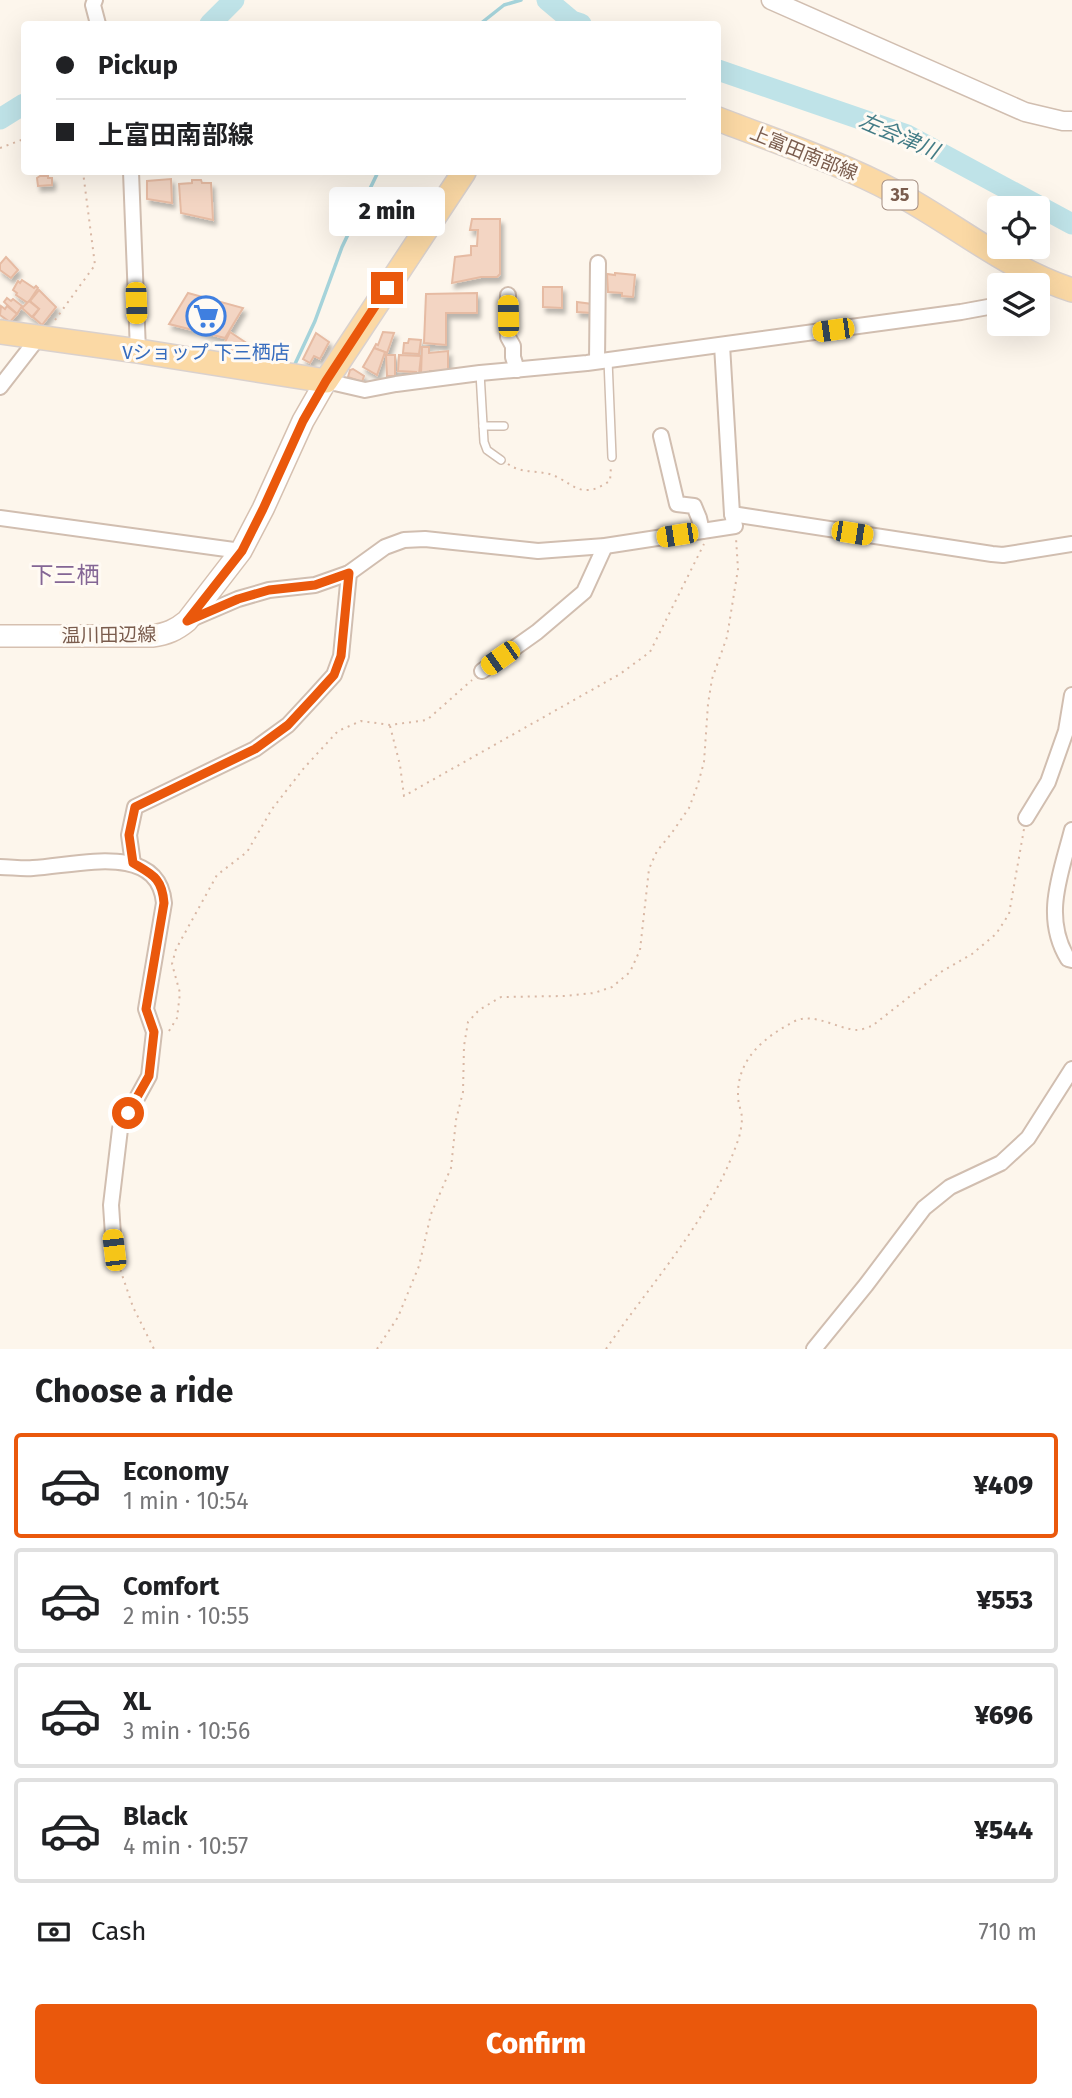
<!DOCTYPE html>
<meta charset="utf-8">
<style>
body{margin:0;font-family:"Fira Sans","Noto Sans JP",sans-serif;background:#f2f2f2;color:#202124;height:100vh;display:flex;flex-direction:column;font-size:26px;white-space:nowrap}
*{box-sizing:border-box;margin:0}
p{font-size:23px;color:#757577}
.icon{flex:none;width:38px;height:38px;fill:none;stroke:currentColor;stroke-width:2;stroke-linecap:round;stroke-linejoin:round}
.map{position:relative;height:1349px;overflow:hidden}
.panel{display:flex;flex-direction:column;background:#fff;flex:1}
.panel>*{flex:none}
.guide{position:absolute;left:21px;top:21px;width:700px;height:154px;border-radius:7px;box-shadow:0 7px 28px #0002;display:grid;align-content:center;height:154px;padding:0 35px;background:#fff}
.fabs{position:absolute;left:987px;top:196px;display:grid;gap:14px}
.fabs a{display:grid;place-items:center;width:63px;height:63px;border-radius:7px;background:#fff;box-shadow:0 7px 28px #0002;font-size:35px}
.end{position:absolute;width:32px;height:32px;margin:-16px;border:9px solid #ea580c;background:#fff;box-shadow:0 0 0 4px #fff}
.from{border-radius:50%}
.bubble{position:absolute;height:49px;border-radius:7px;background:#fff;box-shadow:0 7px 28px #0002;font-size:23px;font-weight:800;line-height:49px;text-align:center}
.car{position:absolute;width:21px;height:42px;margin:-21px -10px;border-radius:9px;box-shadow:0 0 5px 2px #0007;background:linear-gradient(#f5c518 24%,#345 0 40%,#f5c518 0 76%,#345 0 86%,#f5c518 0)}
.guide b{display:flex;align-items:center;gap:24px;height:66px;font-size:26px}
.guide b+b{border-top:2px solid #e0e0e0}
.guide i{width:18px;height:18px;background:#202124}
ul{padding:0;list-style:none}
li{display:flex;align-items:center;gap:21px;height:105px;margin:0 14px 10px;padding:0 21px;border:4px solid #e0e0e0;border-radius:7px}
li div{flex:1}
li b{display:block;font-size:26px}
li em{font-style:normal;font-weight:800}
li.current{border-color:#ea580c}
li>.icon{width:63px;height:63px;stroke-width:1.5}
h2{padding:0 35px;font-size:32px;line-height:84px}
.pay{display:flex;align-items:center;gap:18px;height:77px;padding:0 35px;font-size:26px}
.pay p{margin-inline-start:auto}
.cta{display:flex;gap:14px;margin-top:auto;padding:14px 35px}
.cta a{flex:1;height:80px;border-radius:7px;background:#ea580c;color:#fff;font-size:28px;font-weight:800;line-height:80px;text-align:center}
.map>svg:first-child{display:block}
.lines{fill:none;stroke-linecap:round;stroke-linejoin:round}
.stream{stroke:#a5d3da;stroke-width:3.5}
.river{stroke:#bfe3e8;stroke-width:21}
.building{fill:#f3d5c3;stroke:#e6bba3;stroke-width:2;filter:url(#shadow)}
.service-casing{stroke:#d1beb0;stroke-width:10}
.minor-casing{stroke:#d1beb0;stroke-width:18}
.tertiary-casing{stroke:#d1beb0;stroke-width:21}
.secondary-casing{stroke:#d6c0b0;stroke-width:24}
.primary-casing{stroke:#dad1cd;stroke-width:26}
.path{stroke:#d9b8a5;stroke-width:2;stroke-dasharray:2 5;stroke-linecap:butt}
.service{stroke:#fff;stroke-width:7}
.minor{stroke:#fff;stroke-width:14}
.tertiary{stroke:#fff;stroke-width:18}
.secondary{stroke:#fff;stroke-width:21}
.primary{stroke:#fbd9a5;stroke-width:23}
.route{stroke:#ea580c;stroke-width:9}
.labels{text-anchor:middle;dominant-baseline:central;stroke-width:6;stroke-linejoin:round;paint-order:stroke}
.shield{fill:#fffaf3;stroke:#a28b7f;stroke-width:2}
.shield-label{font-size:18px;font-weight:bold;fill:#7a5c4d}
.street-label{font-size:19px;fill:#7a5c4d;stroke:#fffaf3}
.shop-label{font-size:19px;fill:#366cbe;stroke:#fffaf3}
.water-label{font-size:21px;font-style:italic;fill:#437c86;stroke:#fffaf3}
.quarter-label{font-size:23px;fill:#846695;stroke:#fffaf3}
</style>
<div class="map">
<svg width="1072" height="1349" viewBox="0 0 1072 1349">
<defs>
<filter id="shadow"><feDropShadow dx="3" dy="5" stdDeviation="2" flood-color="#0004"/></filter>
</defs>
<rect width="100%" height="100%" fill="#fdf6ec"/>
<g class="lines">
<g class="stream">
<polyline points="480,24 504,5 521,0"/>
<polyline points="295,364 315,321 342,247 378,172"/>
</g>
<g class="river">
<polyline points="547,0 572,21 581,24"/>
<polyline points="210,24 234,0"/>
<polyline points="718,70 907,135 1072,224"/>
<polyline points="0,119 24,104"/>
</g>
</g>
<g class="building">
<polygon points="40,176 48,176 48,178 52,178 52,185 38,186 37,178"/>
<polygon points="171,179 172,203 147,199 147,181"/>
<polygon points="192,180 201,180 202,183 211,183 213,220 181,213 179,184 192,183"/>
<polygon points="472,219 500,219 500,274 497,277 481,277 452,283 455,257 471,255 471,246 477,246 478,230 470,230"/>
<polygon points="6,257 18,270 11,278 0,270 0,264"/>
<polygon points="615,273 635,275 633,297 622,296 622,293 608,292 607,274 615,275"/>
<polygon points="22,280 34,288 36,286 38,288 28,303 16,295 17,293 13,290 18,281 20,283"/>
<polygon points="543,287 562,287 562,308 543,307"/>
<polygon points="39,290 56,307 42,325 33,317 39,309 30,301"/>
<polygon points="188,293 243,308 225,338 169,324"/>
<polygon points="477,293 477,313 446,313 446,345 424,343 426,294"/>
<polygon points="7,298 11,301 13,299 22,306 17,314 4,302"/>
<polygon points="29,301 39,309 32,317 22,308"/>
<polygon points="577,302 592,304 592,313 577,312"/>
<polygon points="1,306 5,309 7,306 17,314 10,322 0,315"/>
<polygon points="230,332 248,344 239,358 222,348"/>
<polygon points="383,332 394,333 387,353 374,348 376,344 378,345"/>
<polygon points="316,333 329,342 320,359 314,356 310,363 303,359"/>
<polygon points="409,339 421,340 419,354 403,353 404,343 408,343"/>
<polygon points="422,347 429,347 429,353 448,351 448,371 430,371 429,374 421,374"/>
<polygon points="374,348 385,352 377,375 363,367"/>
<polygon points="386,355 395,355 395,376 387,376"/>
<polygon points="399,355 421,356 419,374 416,374 416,372 398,371"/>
<polygon points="353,369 364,376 362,382 348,377 350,370"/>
</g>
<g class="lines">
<g class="service-casing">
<g id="service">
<polyline points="608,360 612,457"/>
<polyline points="480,373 484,442 487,450 501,460"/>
<polyline points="483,426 504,426"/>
</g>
</g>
<g class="minor-casing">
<g id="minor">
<polyline points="95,0 93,5 98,24"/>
<polyline points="131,172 138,351"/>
<polyline points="508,295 508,337 513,346 513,357 517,370"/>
<polyline points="597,361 598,263"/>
<polyline points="326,381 365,390 396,384 480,373 587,363 961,312 999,305"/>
<polyline points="0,387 38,338"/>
<polyline points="661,436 677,504 694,506 699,518 702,531"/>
<polyline points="732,514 992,554 1003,555 1072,544"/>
<polyline points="0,518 241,551"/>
<polyline points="189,620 238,599 269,590 315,585 349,573 385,547 404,540 425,539 538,551 605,546 735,526 732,514 722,345"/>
<polyline points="482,671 537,632 584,592 605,546"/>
<polyline points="1026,818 1048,782 1066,731 1072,695"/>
<path d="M1072 830C1061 873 1042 917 1068 959L1072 960"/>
<polyline points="133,864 129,835 135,807 255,749 288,725 314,697 334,675 341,656 349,573"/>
<path d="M0 867C11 867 22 869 33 868 75 866 158 841 164 903L146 1009 154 1032 149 1076 120 1129 111 1205 114 1250"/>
<polyline points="814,1349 866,1285 924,1208 950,1187 1001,1163 1028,1138 1072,1069"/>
</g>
</g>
<g class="tertiary-casing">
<polyline id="tertiary" points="771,0 1025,112 1063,121 1072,121"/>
</g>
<g class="secondary-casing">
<path id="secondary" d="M0 636H152C167 634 176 630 187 621L241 551 263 509 303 421 326 381"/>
</g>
<g class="primary-casing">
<g id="primary">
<path d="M718 119C777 142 839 162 895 192 955 224 1007 269 1072 290"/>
<polyline points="0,332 138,351 326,381 464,172"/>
</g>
</g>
<g class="path">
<polyline points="0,148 24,139"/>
<polyline points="55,320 95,265 83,172"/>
<path d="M508 464C523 475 542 469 557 477 568 482 576 491 588 490 596 490 603 485 610 481L611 467"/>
<polyline points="390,726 400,765 404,796 620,674 650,652 704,544"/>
<polyline points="169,1031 177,1018 180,993 172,964 176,949 217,875 247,852 272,809 304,768 338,731 361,721 390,725 427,720 472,680"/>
<polyline points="118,1263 133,1307 154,1349"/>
<polyline points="377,1349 398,1317 419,1266 431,1214 451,1168 456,1120 463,1092 464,1046 468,1022 479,1010 501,997 565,996 594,993 612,987 630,972 640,950 649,869 657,851 671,834 689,808 698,784 704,762 708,704 712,679 727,637 738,569 736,538"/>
<path d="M606 1349C651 1283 710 1220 737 1143 740 1136 742 1125 742 1117 741 1110 738 1103 738 1096 737 1059 764 1037 795 1021 813 1012 838 1029 857 1030 862 1030 868 1027 872 1026L941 972 972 954 996 934 1009 914 1024 829"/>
</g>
<use href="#service" class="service"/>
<use href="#minor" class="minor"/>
<use href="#tertiary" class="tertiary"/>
<use href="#secondary" class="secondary"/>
<use href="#primary" class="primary"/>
</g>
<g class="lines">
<path class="route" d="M128 1113 149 1076 154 1032 146 1009 164 903C162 878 153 875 133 863L129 835 135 807 255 749 288 725 314 697 334 675 341 656 349 573 315 585 269 590 238 599 187 621 242 551 263 509 303 421 326 381 387 288"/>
</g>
<defs>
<g id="supermarket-ring" transform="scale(2.0125)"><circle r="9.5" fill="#fffaf3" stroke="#3f7fe0" stroke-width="1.5"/><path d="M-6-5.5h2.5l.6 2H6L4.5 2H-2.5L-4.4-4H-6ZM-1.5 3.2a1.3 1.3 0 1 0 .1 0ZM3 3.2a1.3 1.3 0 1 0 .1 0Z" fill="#3f7fe0"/></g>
</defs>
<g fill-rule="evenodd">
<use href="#supermarket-ring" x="206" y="316"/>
</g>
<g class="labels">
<rect class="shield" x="882.5" y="180.5" width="35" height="29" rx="5"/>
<g class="shield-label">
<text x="900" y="195">35</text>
</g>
<g class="street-label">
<text transform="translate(804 153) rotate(22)">上富田南部線</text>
<text transform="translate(109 635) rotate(-1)">温川田辺線</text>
</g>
<g class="shop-label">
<text x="206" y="352">Vショップ 下三栖店</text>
</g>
<g class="water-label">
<text transform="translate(899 136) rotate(23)">左会津川</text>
</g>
<g class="quarter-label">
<text x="65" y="575">下三栖</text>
</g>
</g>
</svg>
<div class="fabs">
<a><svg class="icon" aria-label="locate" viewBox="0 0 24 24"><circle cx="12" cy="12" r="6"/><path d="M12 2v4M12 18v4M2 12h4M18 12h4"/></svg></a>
<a><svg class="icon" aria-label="layers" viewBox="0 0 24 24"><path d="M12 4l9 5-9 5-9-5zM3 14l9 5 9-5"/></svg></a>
</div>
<i class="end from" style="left:128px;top:1113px"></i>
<i class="end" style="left:387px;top:288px"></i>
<div class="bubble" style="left:329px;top:187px;width:116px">2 min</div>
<i class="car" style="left:136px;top:303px;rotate:178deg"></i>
<i class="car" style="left:508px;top:316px;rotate:359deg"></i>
<i class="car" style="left:833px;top:330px;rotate:262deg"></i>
<i class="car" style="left:852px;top:533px;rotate:99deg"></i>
<i class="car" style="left:677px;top:535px;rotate:261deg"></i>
<i class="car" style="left:500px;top:658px;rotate:235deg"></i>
<i class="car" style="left:114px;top:1250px;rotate:353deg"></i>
<div class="guide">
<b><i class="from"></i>Pickup</b>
<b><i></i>上富田南部線</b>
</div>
</div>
<section class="panel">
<h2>Choose a ride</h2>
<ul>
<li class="current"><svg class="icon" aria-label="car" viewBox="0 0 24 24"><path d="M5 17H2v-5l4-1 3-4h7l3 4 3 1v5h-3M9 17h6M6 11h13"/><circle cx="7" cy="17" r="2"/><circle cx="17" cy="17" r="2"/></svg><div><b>Economy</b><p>1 min · 10:54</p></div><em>¥409</em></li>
<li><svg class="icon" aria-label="car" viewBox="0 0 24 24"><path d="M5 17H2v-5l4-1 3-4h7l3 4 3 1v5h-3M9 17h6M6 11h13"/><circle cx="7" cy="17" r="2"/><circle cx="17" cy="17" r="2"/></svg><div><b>Comfort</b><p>2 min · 10:55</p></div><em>¥553</em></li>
<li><svg class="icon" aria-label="car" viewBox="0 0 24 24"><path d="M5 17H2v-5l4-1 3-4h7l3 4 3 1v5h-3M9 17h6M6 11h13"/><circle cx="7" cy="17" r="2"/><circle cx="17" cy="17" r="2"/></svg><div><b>XL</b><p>3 min · 10:56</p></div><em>¥696</em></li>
<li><svg class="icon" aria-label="car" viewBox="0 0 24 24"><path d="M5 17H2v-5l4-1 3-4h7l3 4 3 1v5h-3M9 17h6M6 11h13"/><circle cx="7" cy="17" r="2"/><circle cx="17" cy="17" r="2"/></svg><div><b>Black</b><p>4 min · 10:57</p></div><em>¥544</em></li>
</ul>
<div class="pay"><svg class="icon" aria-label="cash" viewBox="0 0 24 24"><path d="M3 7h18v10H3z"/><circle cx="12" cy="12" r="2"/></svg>Cash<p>710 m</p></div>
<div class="cta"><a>Confirm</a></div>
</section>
